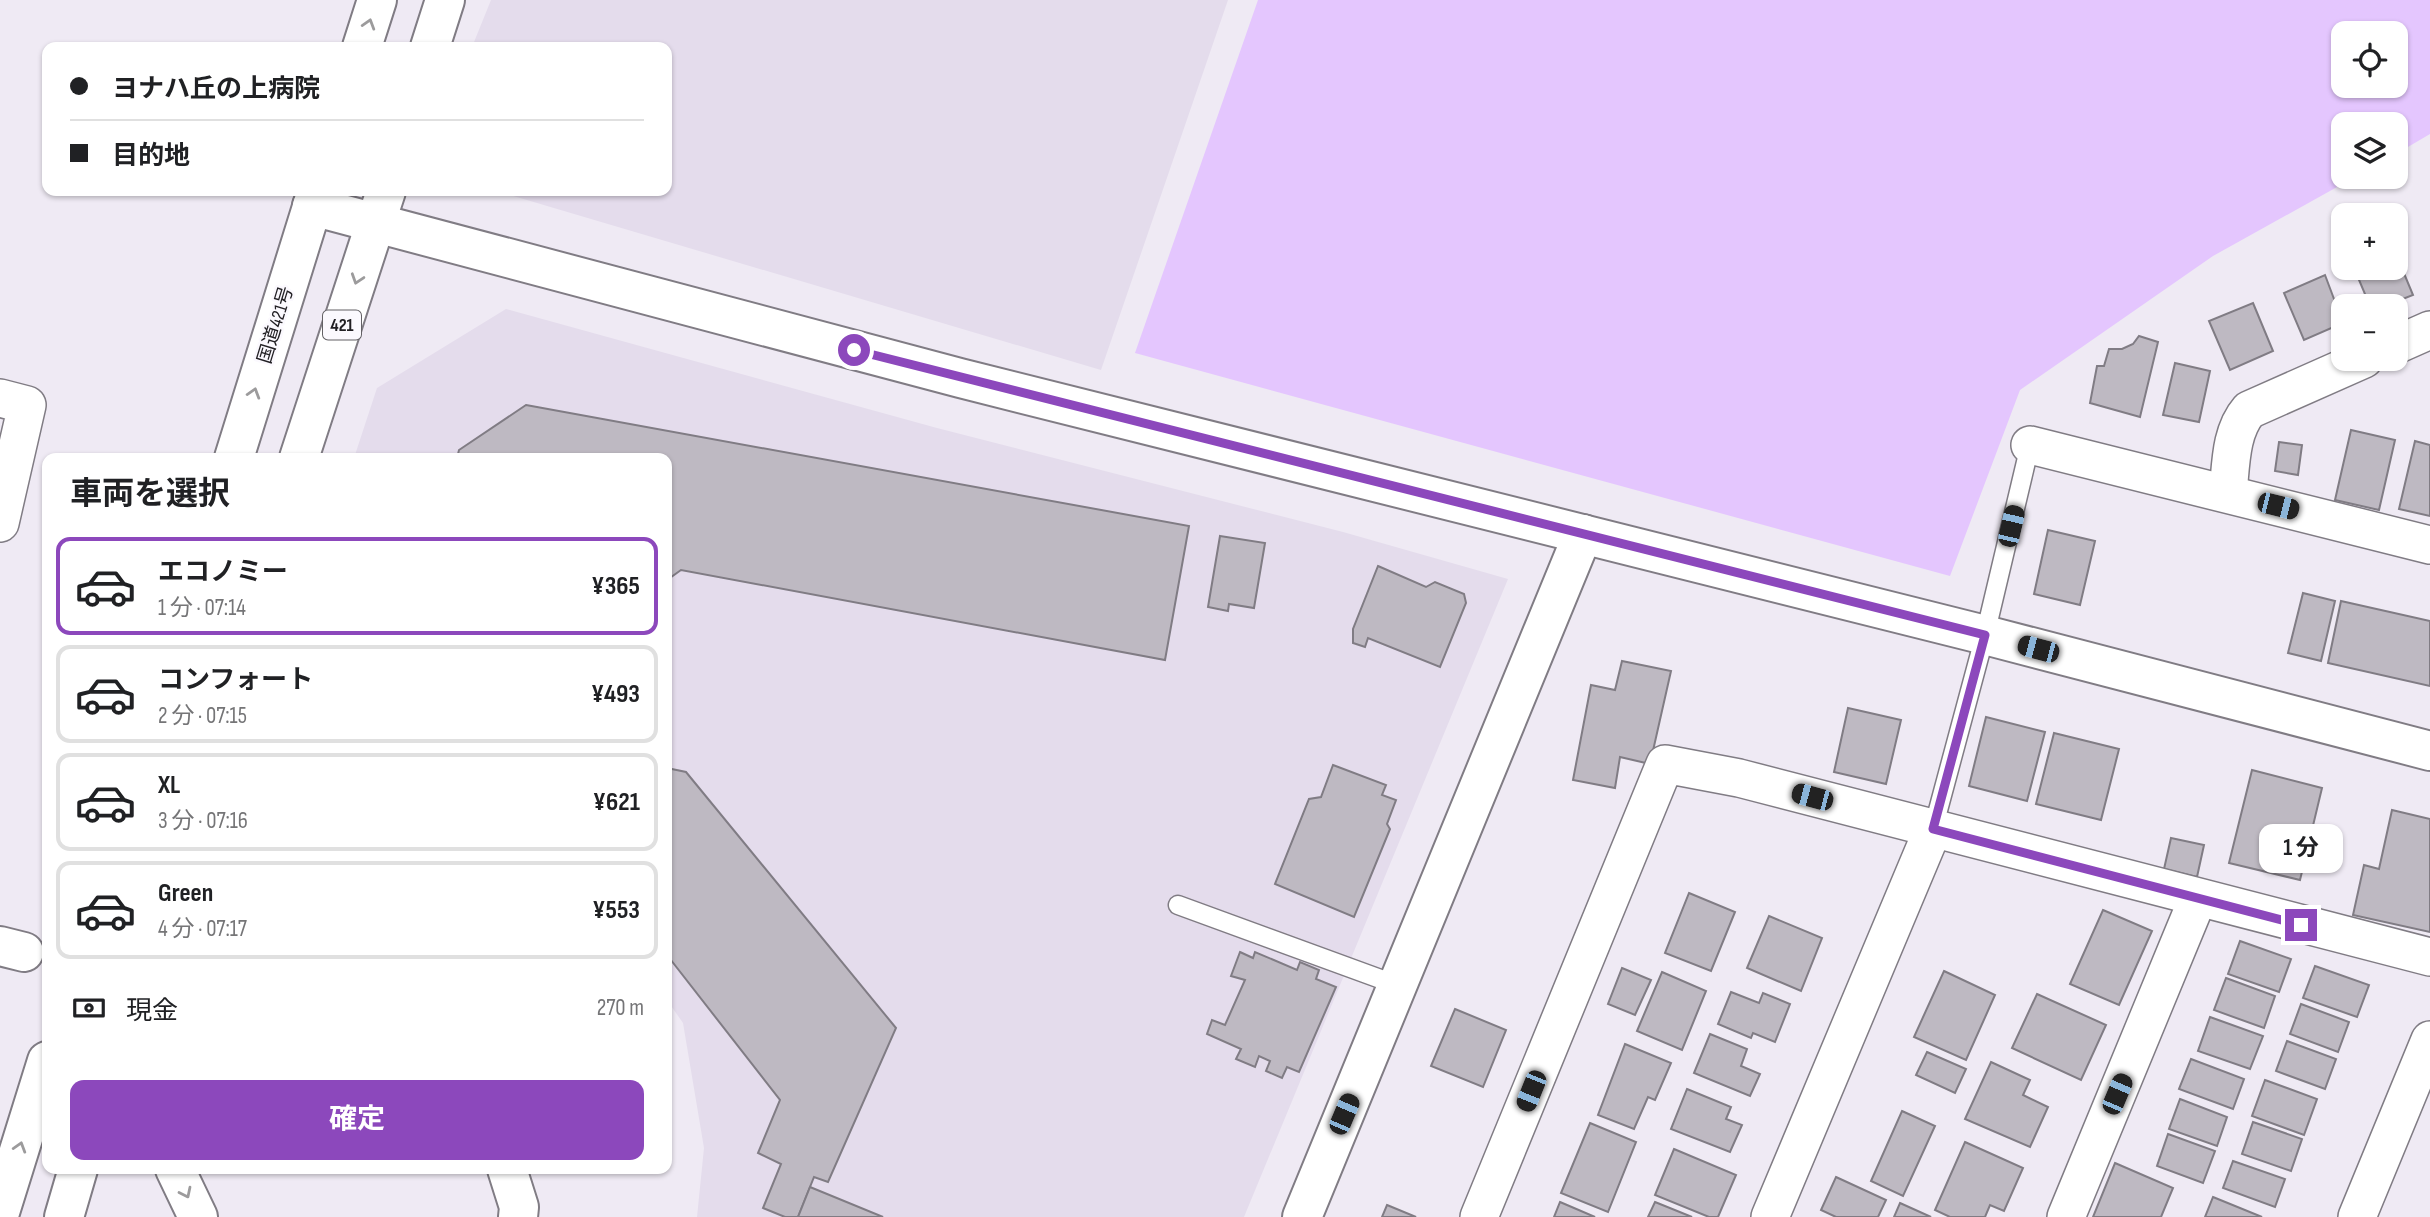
<!DOCTYPE html>
<html lang="ja">
<meta charset="utf-8">
<style>
body{margin:0;font-family:"Sofia Sans Condensed","Noto Sans JP",sans-serif;background:#f6f6f6;color:#202124;height:100vh;display:flex;flex-direction:column;font-size:26px;white-space:nowrap}
*{box-sizing:border-box;margin:0}
p{font-size:23px;color:#757577}
.icon{flex:none;width:38px;height:38px;fill:none;stroke:currentColor;stroke-width:2;stroke-linecap:round;stroke-linejoin:round}
.map{position:relative;flex:1;overflow:hidden}
.side{position:absolute;left:42px;top:453px;width:630px;height:721px;display:flex;flex-direction:column;background:#fff;border-radius:14px;box-shadow:0 2px 5px #0004}
.side>*{flex:none}
.top-card{position:absolute;left:42px;top:42px;width:630px;height:154px;border-radius:14px;box-shadow:0 2px 5px #0004;display:grid;align-content:center;height:154px;padding:0 28px;background:#fff}
.buttons{position:absolute;left:2331px;top:21px;display:grid;gap:14px}
.buttons a{display:grid;place-items:center;width:77px;height:77px;border-radius:14px;background:#fff;box-shadow:0 2px 5px #0004;font-size:35px}
.end{position:absolute;width:32px;height:32px;margin:-16px;border:9px solid #8c48bc;background:#fff;box-shadow:0 0 0 4px #fff}
.from{border-radius:50%}
.bubble{position:absolute;height:49px;border-radius:14px;background:#fff;box-shadow:0 2px 5px #0004;font-size:23px;font-weight:700;line-height:49px;text-align:center}
.car{position:absolute;width:21px;height:42px;margin:-21px -10px;border-radius:9px;box-shadow:0 0 5px 2px #0007;background:linear-gradient(#222 24%,#8ab4d8 0 40%,#222 0 76%,#8ab4d8 0 86%,#222 0)}
.top-card b{display:flex;align-items:center;gap:24px;height:66px;font-size:26px}
.top-card b+b{border-top:2px solid #e0e0e0}
.top-card i{width:18px;height:18px;background:#202124}
ul{padding:0;list-style:none}
li{display:flex;align-items:center;gap:21px;height:98px;margin:0 14px 10px;padding:0 14px;border:4px solid #e0e0e0;border-radius:14px}
li div{flex:1}
li b{display:block;font-size:26px}
li em{font-style:normal;font-weight:700}
li.active{border-color:#8c48bc}
li>.icon{width:63px;height:63px;stroke-width:1.5}
h2{padding:0 28px;font-size:32px;line-height:84px}
.pay{display:flex;align-items:center;gap:18px;height:77px;padding:0 28px;font-size:26px}
.pay p{margin-inline-start:auto}
.action{display:flex;gap:14px;margin-top:auto;padding:14px 28px}
.action a{flex:1;height:80px;border-radius:14px;background:#8c48bc;color:#fff;font-size:28px;font-weight:700;line-height:80px;text-align:center}
.map>svg:first-child{display:block}
.built{fill:#e4dcec}
.green{fill:#e4c6fe;fill-rule:evenodd}
.building{fill:#beb9c2;stroke:#807c84;stroke-width:2}
.lines{fill:none;stroke-linecap:round;stroke-linejoin:round}
.lane-casing{stroke:#807c84;stroke-width:21}
.street-casing{stroke:#807c84;stroke-width:40}
.secondary-casing{stroke:#807c84;stroke-width:42}
.highway-casing{stroke:#807c84;stroke-width:42}
.lane{stroke:#fff;stroke-width:18}
.street{stroke:#fff;stroke-width:37}
.secondary{stroke:#fff;stroke-width:38}
.highway{stroke:#fff;stroke-width:38}
.oneway{stroke:#9c9b9c}
.route{stroke:#8c48bc;stroke-width:9}
.labels{text-anchor:middle;dominant-baseline:central;stroke-width:5;stroke-linejoin:round;paint-order:stroke}
.shield{fill:#fbf9fe;stroke:#636165;stroke-width:2}
.shield-label{font-size:18px;font-weight:bold;fill:#222024}
.street-label{font-size:19px;fill:#222024;stroke:#fbf9fe}
</style>
<div class="map">
<svg width="2430" height="1217" viewBox="0 0 2430 1217">
<rect width="100%" height="100%" fill="#efeaf4"/>
<g class="built">
<polygon points="491,0 1228,0 1101,370 510,195 508,191 667,191 667,47 472,47"/>
<polygon points="506,309 937,428 1343,532 1508,579 1244,1217 697,1217 704,1148 683,1023 667,1000 667,458 354,458 377,388"/>
</g>
<path class="green" d="M1258 0H2430V134L2396 154V124H2343V177H2355L2213 256 2020 390 1950 576 1135 353ZM2343 33H2396V86H2343Z"/>
<g class="building">
<polygon points="2396,254 2413,295 2385,306 2370,306 2354,268 2396,268"/>
<polygon points="2325,275 2343,323 2304,340 2284,293"/>
<polygon points="2253,303 2273,351 2230,370 2209,321"/>
<polygon points="2139,336 2158,342 2140,417 2090,403 2097,366 2104,366 2109,349 2122,349 2133,344"/>
<polygon points="2175,363 2210,371 2199,422 2163,415"/>
<polygon points="526,405 1189,526 1165,660 681,570 667,580 667,458 457,458 459,450"/>
<polygon points="2351,430 2395,440 2379,510 2335,500"/>
<polygon points="2415,441 2430,445 2430,516 2399,509"/>
<polygon points="2279,442 2302,445 2298,475 2275,471"/>
<polygon points="2048,530 2095,541 2080,605 2034,594"/>
<polygon points="1220,536 1265,543 1254,608 1229,604 1228,611 1208,607"/>
<polygon points="1378,566 1426,587 1435,582 1464,594 1466,603 1440,667 1368,638 1365,647 1353,643 1353,629"/>
<polygon points="2303,593 2335,601 2321,661 2288,653"/>
<polygon points="2341,601 2430,621 2430,686 2328,663"/>
<polygon points="1622,661 1671,671 1650,764 1620,757 1615,788 1573,780 1591,685 1615,690"/>
<polygon points="1848,708 1901,720 1886,784 1834,772"/>
<polygon points="1986,717 2045,732 2027,801 1969,786"/>
<polygon points="2054,733 2119,749 2101,820 2036,804"/>
<polygon points="1333,765 1386,785 1382,795 1396,800 1387,824 1390,829 1354,917 1275,884 1309,799 1321,797"/>
<polygon points="667,768 686,772 896,1028 828,1182 814,1177 798,1217 785,1217 763,1208 781,1164 758,1153 780,1100 667,955"/>
<polygon points="2252,770 2322,788 2300,880 2229,863"/>
<polygon points="2392,810 2430,819 2430,932 2353,915 2364,865 2379,869"/>
<polygon points="2171,838 2204,845 2197,877 2164,869"/>
<polygon points="1689,893 1735,912 1711,971 1665,953"/>
<polygon points="2103,910 2152,931 2119,1005 2070,984"/>
<polygon points="1769,916 1822,938 1801,991 1747,968"/>
<polygon points="2240,941 2291,959 2279,992 2228,974"/>
<polygon points="1240,952 1253,958 1255,952 1297,970 1300,962 1319,970 1316,979 1336,987 1299,1072 1287,1067 1282,1078 1266,1071 1270,1061 1259,1056 1255,1067 1236,1059 1241,1049 1207,1034 1212,1020 1225,1025 1245,980 1231,976"/>
<polygon points="2315,966 2369,985 2357,1017 2303,998"/>
<polygon points="1622,968 1651,980 1635,1015 1608,1004"/>
<polygon points="1944,971 1995,995 1966,1060 1914,1037"/>
<polygon points="1662,972 1706,991 1682,1050 1637,1031"/>
<polygon points="2226,978 2275,996 2264,1028 2214,1010"/>
<polygon points="1731,992 1759,1003 1763,993 1790,1004 1775,1042 1753,1033 1751,1038 1718,1024"/>
<polygon points="2037,994 2106,1025 2081,1080 2012,1048"/>
<polygon points="2301,1004 2349,1022 2338,1052 2290,1034"/>
<polygon points="1455,1009 1506,1030 1483,1087 1431,1066"/>
<polygon points="2210,1017 2263,1036 2250,1069 2198,1051"/>
<polygon points="1710,1034 1747,1049 1741,1066 1760,1074 1750,1096 1694,1073"/>
<polygon points="2287,1041 2336,1059 2325,1089 2276,1071"/>
<polygon points="1625,1044 1671,1063 1655,1100 1648,1097 1634,1129 1598,1115"/>
<polygon points="1927,1052 1966,1069 1955,1093 1916,1075"/>
<polygon points="2191,1059 2244,1079 2233,1109 2179,1089"/>
<polygon points="1991,1062 2030,1080 2023,1095 2048,1107 2030,1147 1965,1119"/>
<polygon points="2265,1080 2317,1099 2304,1135 2252,1116"/>
<polygon points="1687,1089 1731,1107 1726,1119 1742,1125 1730,1152 1671,1129"/>
<polygon points="2180,1099 2227,1117 2217,1146 2169,1129"/>
<polygon points="1902,1111 1935,1126 1903,1196 1871,1181"/>
<polygon points="2253,1122 2302,1139 2291,1171 2242,1154"/>
<polygon points="1590,1123 1636,1142 1608,1212 1561,1193"/>
<polygon points="2168,1134 2215,1151 2203,1183 2157,1166"/>
<polygon points="1965,1142 2023,1168 2004,1211 1990,1205 1985,1217 1950,1217 1935,1210"/>
<polygon points="1674,1149 1736,1175 1718,1217 1709,1217 1655,1195"/>
<polygon points="2233,1161 2285,1179 2275,1207 2223,1188"/>
<polygon points="2115,1163 2173,1188 2161,1217 2093,1217"/>
<polygon points="1836,1177 1886,1200 1878,1217 1836,1217 1821,1210"/>
<polygon points="810,1187 883,1217 798,1217"/>
<polygon points="2213,1197 2262,1217 2205,1217"/>
<polygon points="1560,1202 1595,1217 1554,1217"/>
<polygon points="1655,1202 1692,1217 1648,1217"/>
<polygon points="1900,1203 1931,1217 1894,1217"/>
<polygon points="1387,1205 1416,1217 1382,1217"/>
</g>
<g class="lines">
<g class="lane-casing">
<g id="lane">
<polyline points="1933,829 1985,635 2030,445"/>
<polyline points="1178,905 1397,985"/>
</g>
</g>
<g class="street-casing">
<g id="street">
<polyline points="2396,345 2430,330"/>
<polyline points="0,398 27,405 0,523"/>
<polyline points="2030,445 2430,545"/>
<path d="M2228 493C2231 465 2230 432 2249 410L2364 359"/>
<polyline points="1479,1217 1665,764 1739,778 2430,957"/>
<polyline points="1770,1217 1933,829"/>
<polyline points="2066,1217 2198,898"/>
<polyline points="2357,1217 2430,1040"/>
</g>
</g>
<g class="secondary-casing">
<g id="secondary">
<polyline points="312,206 960,378 1985,635 2430,751"/>
<polyline points="1302,1217 1583,534"/>
</g>
</g>
<g class="highway-casing">
<g id="highway">
<polyline points="362,47 377,0"/>
<polyline points="430,47 445,0"/>
<polyline points="234,458 317,191"/>
<polyline points="299,458 386,191"/>
<polyline points="0,946 24,952"/>
<polyline points="175,1169 198,1217"/>
<polyline points="507,1169 519,1207 518,1217"/>
<polyline points="0,1212 47,1061"/>
<polyline points="64,1217 78,1169"/>
</g>
</g>
<use href="#lane" class="lane"/>
<use href="#street" class="street"/>
<use href="#secondary" class="secondary"/>
<use href="#highway" class="highway"/>
</g>
<defs><path id="oneway-chevron" d="M-2-3.5L2.5 0L-2 3.5" fill="none" stroke-width="1.6" stroke-linecap="round" stroke-linejoin="round" transform="scale(1.75)"/></defs>
<g class="oneway">
<use href="#oneway-chevron" transform="translate(369 24) rotate(-73)"/>
<use href="#oneway-chevron" transform="translate(357 279) rotate(108)"/>
<use href="#oneway-chevron" transform="translate(254 393) rotate(-73)"/>
<use href="#oneway-chevron" transform="translate(20 1147) rotate(-73)"/>
<use href="#oneway-chevron" transform="translate(186 1193) rotate(64)"/>
</g>
<g class="lines">
<polyline class="route" points="854,350 1985,635 1933,829 2301,925"/>
</g>
<g class="labels">
<rect class="shield" x="323" y="310.5" width="38" height="29" rx="5"/>
<g class="shield-label">
<text x="342" y="325">421</text>
</g>
<g class="street-label">
<text transform="translate(276 325) rotate(-73)">国道421号</text>
</g>
</g>
</svg>
<div class="buttons">
<a><svg class="icon" aria-label="locate" viewBox="0 0 24 24"><circle cx="12" cy="12" r="6"/><path d="M12 2v4M12 18v4M2 12h4M18 12h4"/></svg></a>
<a><svg class="icon" aria-label="layers" viewBox="0 0 24 24"><path d="M12 4l9 5-9 5-9-5zM3 14l9 5 9-5"/></svg></a>
<a>+</a>
<a>−</a>
</div>
<i class="end from" style="left:854px;top:350px"></i>
<i class="end" style="left:2301px;top:925px"></i>
<div class="bubble" style="left:2259px;top:824px;width:84px">1 分</div>
<i class="car" style="left:2278px;top:506px;rotate:104deg"></i>
<i class="car" style="left:2011px;top:526px;rotate:13deg"></i>
<i class="car" style="left:2038px;top:649px;rotate:285deg"></i>
<i class="car" style="left:1812px;top:797px;rotate:285deg"></i>
<i class="car" style="left:1531px;top:1091px;rotate:202deg"></i>
<i class="car" style="left:2117px;top:1094px;rotate:23deg"></i>
<i class="car" style="left:1344px;top:1114px;rotate:23deg"></i>
<div class="top-card">
<b><i class="from"></i>ヨナハ丘の上病院</b>
<b><i></i>目的地</b>
</div>
<section class="side">
<h2>車両を選択</h2>
<ul>
<li class="active"><svg class="icon" aria-label="car" viewBox="0 0 24 24"><path d="M5 17H2v-5l4-1 3-4h7l3 4 3 1v5h-3M9 17h6M6 11h13"/><circle cx="7" cy="17" r="2"/><circle cx="17" cy="17" r="2"/></svg><div><b>エコノミー</b><p>1 分 · 07:14</p></div><em>¥365</em></li>
<li><svg class="icon" aria-label="car" viewBox="0 0 24 24"><path d="M5 17H2v-5l4-1 3-4h7l3 4 3 1v5h-3M9 17h6M6 11h13"/><circle cx="7" cy="17" r="2"/><circle cx="17" cy="17" r="2"/></svg><div><b>コンフォート</b><p>2 分 · 07:15</p></div><em>¥493</em></li>
<li><svg class="icon" aria-label="car" viewBox="0 0 24 24"><path d="M5 17H2v-5l4-1 3-4h7l3 4 3 1v5h-3M9 17h6M6 11h13"/><circle cx="7" cy="17" r="2"/><circle cx="17" cy="17" r="2"/></svg><div><b>XL</b><p>3 分 · 07:16</p></div><em>¥621</em></li>
<li><svg class="icon" aria-label="car" viewBox="0 0 24 24"><path d="M5 17H2v-5l4-1 3-4h7l3 4 3 1v5h-3M9 17h6M6 11h13"/><circle cx="7" cy="17" r="2"/><circle cx="17" cy="17" r="2"/></svg><div><b>Green</b><p>4 分 · 07:17</p></div><em>¥553</em></li>
</ul>
<div class="pay"><svg class="icon" aria-label="cash" viewBox="0 0 24 24"><path d="M3 7h18v10H3z"/><circle cx="12" cy="12" r="2"/></svg>現金<p>270 m</p></div>
<div class="action"><a>確定</a></div>
</section>
</div>
